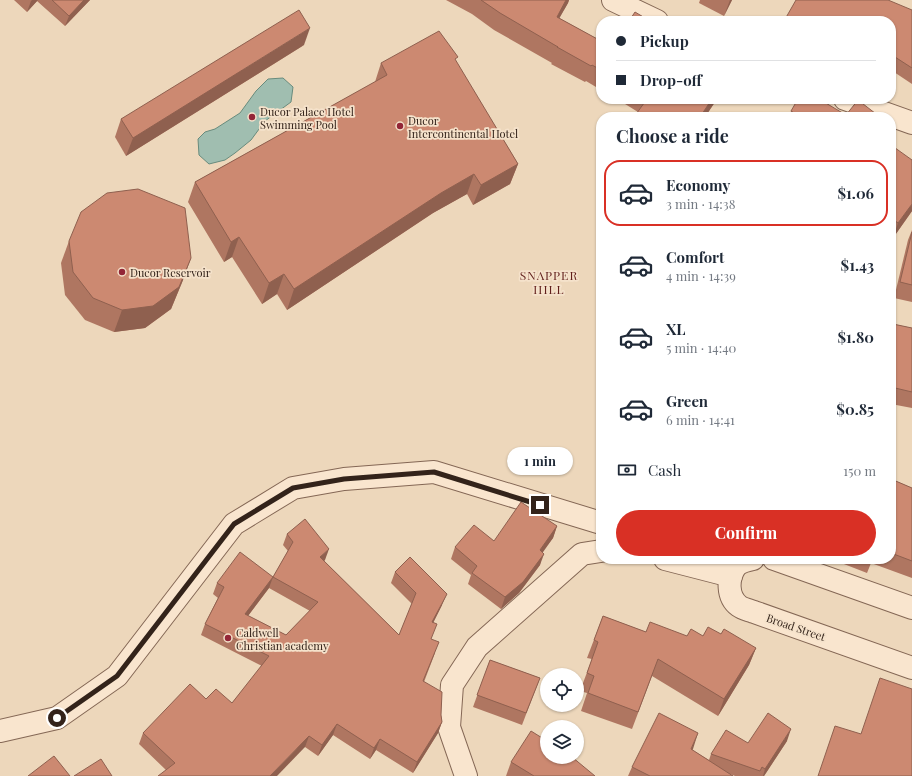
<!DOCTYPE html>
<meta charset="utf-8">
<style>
body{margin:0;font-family:"Playfair Display",serif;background:#f2f2f3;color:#1f2937;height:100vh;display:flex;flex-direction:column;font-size:15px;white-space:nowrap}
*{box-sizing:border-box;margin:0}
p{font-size:13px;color:#747a83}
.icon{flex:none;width:22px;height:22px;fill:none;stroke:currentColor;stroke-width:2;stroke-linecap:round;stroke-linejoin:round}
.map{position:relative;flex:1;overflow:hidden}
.drawer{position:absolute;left:596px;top:112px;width:300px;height:452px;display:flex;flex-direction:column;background:#fff;border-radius:16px;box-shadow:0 1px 3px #0004}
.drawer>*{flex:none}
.banner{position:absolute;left:596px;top:16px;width:300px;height:88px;border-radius:16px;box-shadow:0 1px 3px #0004;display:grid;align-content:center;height:88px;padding:0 20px;background:#fff}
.tools{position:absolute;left:540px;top:668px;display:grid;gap:8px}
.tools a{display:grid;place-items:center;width:44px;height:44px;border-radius:50%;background:#fff;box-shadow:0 1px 3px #0004;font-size:20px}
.end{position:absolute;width:18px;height:18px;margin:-9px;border:5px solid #33231a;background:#fff;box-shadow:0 0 0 2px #fff}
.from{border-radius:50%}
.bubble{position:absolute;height:28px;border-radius:14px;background:#fff;box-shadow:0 1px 3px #0004;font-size:13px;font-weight:700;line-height:28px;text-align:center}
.banner b{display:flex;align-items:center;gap:14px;height:38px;font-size:15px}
.banner b+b{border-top:1px solid #e0e1e3}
.banner i{width:10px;height:10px;background:#1f2937}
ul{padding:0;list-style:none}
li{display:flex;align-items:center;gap:12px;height:66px;margin:0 8px 6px;padding:0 12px;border:2px solid transparent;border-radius:16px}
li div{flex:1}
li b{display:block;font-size:15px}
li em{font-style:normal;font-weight:700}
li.selected{border-color:#d93025}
li>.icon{width:36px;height:36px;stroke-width:1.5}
h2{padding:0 20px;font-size:18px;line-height:48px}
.pay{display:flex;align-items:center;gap:10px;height:44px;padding:0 20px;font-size:15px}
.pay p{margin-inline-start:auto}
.cta{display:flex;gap:8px;margin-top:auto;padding:8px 20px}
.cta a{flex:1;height:46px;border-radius:24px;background:#d93025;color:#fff;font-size:16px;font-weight:700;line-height:46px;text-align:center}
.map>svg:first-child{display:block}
.water{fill:#a0beb0;stroke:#688b7d}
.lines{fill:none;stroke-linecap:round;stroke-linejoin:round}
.minor-casing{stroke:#846755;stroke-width:24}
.minor{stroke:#f9e5ce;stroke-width:22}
.wall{fill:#af7661;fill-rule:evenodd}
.shaded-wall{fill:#8f604f}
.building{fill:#cc8971;stroke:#8f604f;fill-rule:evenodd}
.route{stroke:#33231a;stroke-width:5}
.poi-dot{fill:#932637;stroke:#f5e2cb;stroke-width:1.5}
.labels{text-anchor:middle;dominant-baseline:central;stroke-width:3.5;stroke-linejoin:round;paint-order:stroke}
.poi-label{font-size:11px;fill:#33231a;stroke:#f5e2cb;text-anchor:start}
.street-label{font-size:11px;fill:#33231a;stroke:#f5e2cb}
.neighbourhood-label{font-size:12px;letter-spacing:1px;fill:#601e1a;stroke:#f5e2cb}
</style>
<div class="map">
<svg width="912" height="776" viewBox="0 0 912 776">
<rect width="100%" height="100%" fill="#edd7bb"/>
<polygon class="water" points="283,78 293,87 291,102 265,121 251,140 235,153 225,160 209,164 199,155 198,139 205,132 215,129 240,113 256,91 268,79"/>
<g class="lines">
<g class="minor-casing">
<g id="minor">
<polyline points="613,0 657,21"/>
<polyline points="845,99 912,123"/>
<polyline points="665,559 731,576"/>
<path d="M753 559C748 560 740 562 736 566 727 578 727 597 739 606 743 609 749 610 754 612L912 668"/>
<polyline points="774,559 912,608"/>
<polyline points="0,731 57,718 117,676 234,524 293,488 344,479 434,472 601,523"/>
<polyline points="466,776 449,727 452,685 477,647 582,554 601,551"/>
</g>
</g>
<use href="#minor" class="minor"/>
</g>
<g class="wall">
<polygon points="14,0 90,0 65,26 37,1 27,12"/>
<polygon points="446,0 569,0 568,3 559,18 601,41 601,90 586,81 585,82 551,64 552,63 494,30 472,14"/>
<polygon points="700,0 732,0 724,16 699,3"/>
<polygon points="912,10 912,84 891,70 891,21"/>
<polygon points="304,45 126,156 115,137 121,119"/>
<polygon points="456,62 518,164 510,184 473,205 467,194 433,213 287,310 277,294 262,304 232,257 224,262 188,202 195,182 375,82 381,63"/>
<polygon points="617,99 717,99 705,117 638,112"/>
<polygon points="791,111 846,115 880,117 789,117"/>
<polygon points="891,145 912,211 893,238 891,237"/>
<polygon points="912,230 912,302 894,298 908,240"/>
<polygon points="69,241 183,280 171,309 145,328 114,332 85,320 65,295 61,263"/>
<polygon points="893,324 912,328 912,408 891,404 891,330"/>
<polygon points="891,479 912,488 912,578 871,563 867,573 831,559 891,559"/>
<polygon points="557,526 553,538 542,552 540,565 519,593 501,609 468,584 471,575 451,559 455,547 494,541"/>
<path d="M287 534 325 560 324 561 399 635 412 604 391 583 395 572 442 605 433 623 431 639 435 653 424 682 441 715 442 722 438 733 413 773 376 750 370 759 333 735 318 756 305 747 166 770 139 744 143 733 206 699 232 703 262 666 201 635 205 624 218 598 213 594 217 583 273 577 288 551 283 545ZM269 588 310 611 286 635 248 616Z"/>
<polygon points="603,616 646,632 687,636 703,636 721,634 756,648 749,665 718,716 652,676 632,729 581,711 587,693 580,691 592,659 587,658"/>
<polygon points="490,660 540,678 522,725 473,707"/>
<polygon points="787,741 764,776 735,776 730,774 733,776 628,776 632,767 692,750 709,760 711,754 748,743"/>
<polygon points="511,762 595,776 506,776"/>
</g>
<g class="shaded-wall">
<polygon points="32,0 38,0 27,12 31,1"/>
<polygon points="84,0 90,0 65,26 69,16"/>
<polygon points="566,0 569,0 568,3 551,33 557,17"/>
<polygon points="730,0 732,0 724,16"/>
<polygon points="310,28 304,45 126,156 133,138"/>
<polygon points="712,99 717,99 705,117 700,117"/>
<polygon points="518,164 510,184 473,205 481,185"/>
<polygon points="474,174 467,194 433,213 287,310 294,289 441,193"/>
<polygon points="912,204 912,211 893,238 898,223"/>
<polygon points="239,237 232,257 224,262 231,242"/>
<polygon points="191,258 183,280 171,309 145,328 114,332 122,310"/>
<polygon points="284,274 277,294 262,304 269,283"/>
<polygon points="557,526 553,538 536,562 540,550"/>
<polygon points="329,549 325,560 316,568 320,557"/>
<polygon points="544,554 540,565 519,593 501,609 505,597"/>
<polygon points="273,577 269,588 241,625 245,614"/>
<polygon points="447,594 442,605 428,633 432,622"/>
<polygon points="756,648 749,665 718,716 724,699"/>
<polygon points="442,722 438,733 413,773 417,762"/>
<polygon points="337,724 333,735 318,756 322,745"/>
<polygon points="791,729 787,741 764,776 763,776 765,769"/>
<polygon points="698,733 693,749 685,764 691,749"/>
<polygon points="309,736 305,747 277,776 270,776"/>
<polygon points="380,739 376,750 370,759 374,748"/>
</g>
<g class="building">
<polygon points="52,0 84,0 69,16"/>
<polygon points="481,0 566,0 557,17 601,41 601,70 592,65 591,66 557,47 558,47 500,13"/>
<polygon points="796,0 888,0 912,10 912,68 895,57 891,52 891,21 784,21"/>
<polygon points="299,10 310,28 133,138 121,119"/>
<polygon points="635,12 650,21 629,21"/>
<polygon points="439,31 458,57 455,59 518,164 481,185 474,174 441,193 294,289 284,274 269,283 239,237 231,242 195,182 387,75 381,63"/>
<polygon points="647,99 712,99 700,117 634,117"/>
<polygon points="798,99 819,99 846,115 858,100 880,117 801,117 791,111"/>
<polygon points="891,145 912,160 912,204 898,223 891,218"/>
<polygon points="138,189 185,208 191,258 179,287 153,306 122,310 93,298 73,272 69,241 81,212 107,193"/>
<polygon points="912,232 912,285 900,282"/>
<polygon points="893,324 912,328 912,392 891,387 891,333"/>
<polygon points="891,479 912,488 912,561 891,553"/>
<polygon points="521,502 557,526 540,550 544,554 523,582 505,597 472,573 477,566 455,547 474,525 494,541"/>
<path d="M305 519 329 549 320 557 399 635 416 593 395 572 410 557 447 594 432 622 437 624 431 639 439 642 423 681 442 692 441 715 442 722 417 762 380 739 374 748 337 724 322 745 309 736 270 776H158L175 763 143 733 190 684 206 699 216 689 232 703 269 656 205 624 224 587 217 583 240 552 273 577 293 542 287 534ZM273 577 318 602 286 635 245 614Z"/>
<polygon points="603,616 646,632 650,622 687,636 691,629 703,636 708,627 721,634 724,629 756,648 724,699 658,659 638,712 588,693 594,676 587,673 598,642 594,640"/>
<polygon points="490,660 540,678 526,713 477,695"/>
<polygon points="880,678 912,689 912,776 818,776 835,726 861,734"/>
<polygon points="659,713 698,733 691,749 733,776 650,776 632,767"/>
<polygon points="768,713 791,729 765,769 762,767 760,771 711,754 726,730 748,743"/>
<polygon points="531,731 547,741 547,757 572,757 595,776 534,776 511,762"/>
<polygon points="54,756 70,776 28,776"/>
<polygon points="101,759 112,776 74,776"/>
</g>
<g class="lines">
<polyline class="route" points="57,718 117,676 234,524 293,488 344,479 434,472 540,505"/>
</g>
<g class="poi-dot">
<circle cx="252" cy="117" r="4"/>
<circle cx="400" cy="126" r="4"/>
<circle cx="122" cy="272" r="4"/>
<circle cx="228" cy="638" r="4"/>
</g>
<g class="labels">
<g class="poi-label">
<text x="260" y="111">Ducor Palace Hotel<tspan x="260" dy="13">Swimming Pool</tspan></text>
<text x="408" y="120">Ducor<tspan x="408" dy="13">Intercontinental Hotel</tspan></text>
<text x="130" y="272">Ducor Reservoir</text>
<text x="236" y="632">Caldwell<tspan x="236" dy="13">Christian academy</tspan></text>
</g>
<g class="street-label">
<text transform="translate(796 627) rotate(19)">Broad Street</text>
</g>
<g class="neighbourhood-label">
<text x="549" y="275">SNAPPER<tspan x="549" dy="14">HILL</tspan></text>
</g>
</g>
</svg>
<div class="tools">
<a><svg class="icon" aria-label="locate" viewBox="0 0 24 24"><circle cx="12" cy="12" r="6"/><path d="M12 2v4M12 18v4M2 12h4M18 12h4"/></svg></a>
<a><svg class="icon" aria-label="layers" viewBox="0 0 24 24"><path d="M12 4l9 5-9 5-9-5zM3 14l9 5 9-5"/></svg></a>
</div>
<i class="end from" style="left:57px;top:718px"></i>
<i class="end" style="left:540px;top:505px"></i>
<div class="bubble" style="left:507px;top:447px;width:66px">1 min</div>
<div class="banner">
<b><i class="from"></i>Pickup</b>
<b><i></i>Drop-off</b>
</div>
<section class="drawer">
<h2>Choose a ride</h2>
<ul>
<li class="selected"><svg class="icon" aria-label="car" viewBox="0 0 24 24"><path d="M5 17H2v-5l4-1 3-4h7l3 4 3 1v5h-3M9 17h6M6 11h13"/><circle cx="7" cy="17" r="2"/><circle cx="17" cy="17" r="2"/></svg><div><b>Economy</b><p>3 min · 14:38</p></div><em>$1.06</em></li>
<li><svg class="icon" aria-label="car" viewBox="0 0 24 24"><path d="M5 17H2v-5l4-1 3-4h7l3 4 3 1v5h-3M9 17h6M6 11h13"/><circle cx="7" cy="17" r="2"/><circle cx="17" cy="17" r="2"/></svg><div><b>Comfort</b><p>4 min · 14:39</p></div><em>$1.43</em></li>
<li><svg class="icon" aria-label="car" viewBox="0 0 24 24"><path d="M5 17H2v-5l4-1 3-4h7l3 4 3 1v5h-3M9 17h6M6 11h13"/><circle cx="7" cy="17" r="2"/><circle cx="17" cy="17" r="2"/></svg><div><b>XL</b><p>5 min · 14:40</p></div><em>$1.80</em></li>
<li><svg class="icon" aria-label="car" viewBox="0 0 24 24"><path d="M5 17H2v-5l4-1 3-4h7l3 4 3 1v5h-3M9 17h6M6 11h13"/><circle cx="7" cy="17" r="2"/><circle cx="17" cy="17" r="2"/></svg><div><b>Green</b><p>6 min · 14:41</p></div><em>$0.85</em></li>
</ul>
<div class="pay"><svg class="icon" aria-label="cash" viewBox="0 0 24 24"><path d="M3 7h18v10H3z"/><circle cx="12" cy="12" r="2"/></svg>Cash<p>150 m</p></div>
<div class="cta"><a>Confirm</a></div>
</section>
</div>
